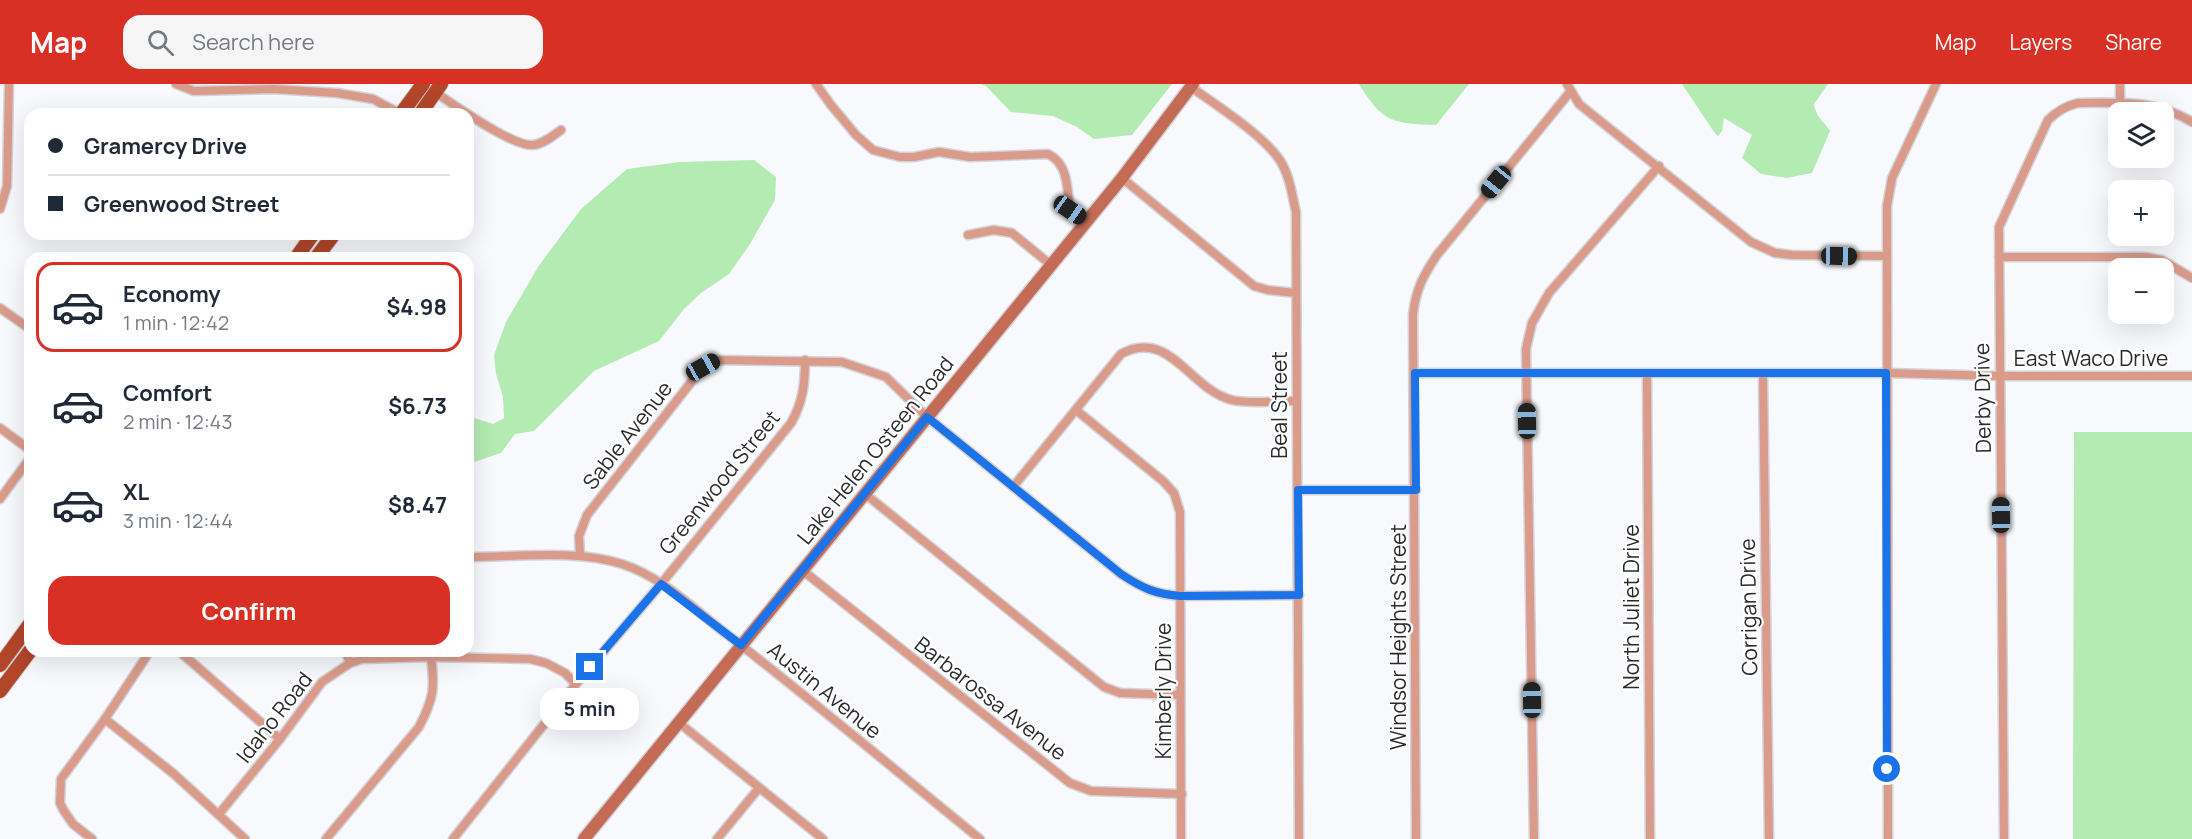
<!DOCTYPE html>
<meta charset="utf-8">
<style>
body{margin:0;font-family:Manrope,sans-serif;background:#f6f6f7;color:#1f2937;height:100vh;display:flex;flex-direction:column;font-size:22px;white-space:nowrap}
*{box-sizing:border-box;margin:0}
p{font-size:20px;color:#747a83}
.icon{flex:none;width:33px;height:33px;fill:none;stroke:currentColor;stroke-width:2;stroke-linecap:round;stroke-linejoin:round}
.map{position:relative;flex:1;overflow:hidden}
.drawer{position:absolute;left:24px;top:168px;width:450px;height:405px;display:flex;flex-direction:column;background:#fff;border-radius:18px;box-shadow:0 6px 24px #0002}
.drawer>*{flex:none}
.guide{position:absolute;left:24px;top:24px;width:450px;height:132px;border-radius:18px;box-shadow:0 6px 24px #0002;display:grid;align-content:center;height:132px;padding:0 24px;background:#fff}
.buttons{position:absolute;left:2108px;top:18px;display:grid;gap:12px}
.buttons a{display:grid;place-items:center;width:66px;height:66px;border-radius:12px;background:#fff;box-shadow:0 6px 24px #0002;font-size:30px}
.end{position:absolute;width:27px;height:27px;margin:-14px;border:8px solid #1a73e8;background:#fff;box-shadow:0 0 0 3px #fff}
.from{border-radius:50%}
.bubble{position:absolute;height:42px;border-radius:18px;background:#fff;box-shadow:0 6px 24px #0002;font-size:20px;font-weight:700;line-height:42px;text-align:center}
.car{position:absolute;width:18px;height:36px;margin:-18px -9px;border-radius:8px;box-shadow:0 0 4px 2px #0007;background:linear-gradient(#222 24%,#8ab4d8 0 40%,#222 0 76%,#8ab4d8 0 86%,#222 0)}
.guide b{display:flex;align-items:center;gap:21px;height:57px;font-size:22px}
.guide b+b{border-top:2px solid #e0e1e3}
.guide i{width:15px;height:15px;background:#1f2937}
ul{padding:10px 0 0;list-style:none}
li{display:flex;align-items:center;gap:18px;height:90px;margin:0 12px 9px;padding:0 12px;border:3px solid transparent;border-radius:18px}
li div{flex:1}
li b{display:block;font-size:22px}
li em{font-style:normal;font-weight:700}
li.active{border-color:#d93025}
li>.icon{width:54px;height:54px;stroke-width:1.5}
.primary-button{display:flex;gap:12px;margin-top:auto;padding:12px 24px}
.primary-button a{flex:1;height:69px;border-radius:18px;background:#d93025;color:#fff;font-size:24px;font-weight:700;line-height:69px;text-align:center}
header{display:flex;align-items:center;gap:36px;box-sizing:border-box;height:84px;padding:0 30px;background:#d93025;color:#fff}
header strong{font-size:28px}
nav{display:flex;gap:33px;margin-inline-start:auto;font-size:21px}
.search{width:420px;height:54px;background:#f6f6f7;display:flex;align-items:center;gap:15px;box-sizing:border-box;padding:0 21px;border-radius:18px;color:#747a83;font-size:22px}
.map>svg:first-child{display:block}
.green{fill:#b3ebb2}
.lines{fill:none;stroke-linecap:round;stroke-linejoin:round}
.street-casing{stroke:#d3d4d7;stroke-width:11}
.secondary-casing{stroke:#d3d4d7;stroke-width:15}
.primary-casing{stroke:#d3d4d7;stroke-width:16}
.street{stroke:#da9b8b;stroke-width:8}
.secondary{stroke:#c46b55;stroke-width:12}
.primary{stroke:#b3452a;stroke-width:14}
.route{stroke:#1a73e8;stroke-width:8}
.labels{text-anchor:middle;dominant-baseline:central;stroke-width:4.5;stroke-linejoin:round;paint-order:stroke}
.street-label{font-size:21px;fill:#292a2b;stroke:#fff}
</style>
<header>
<strong>Map</strong>
<div class="search"><svg class="icon" aria-label="search" viewBox="0 0 24 24"><circle cx="10" cy="10" r="6"/><path d="M15 15l6 6"/></svg>Search here</div>
<nav><a>Map</a><a>Layers</a><a>Share</a></nav>
</header>
<div class="map">
<svg width="2192" height="755" viewBox="0 0 2192 755">
<rect width="100%" height="100%" fill="#f8f9fd"/>
<g class="green">
<polygon points="981,0 1172,0 1132,51 1094,55 1077,43 1053,32 1011,28 986,2"/>
<path d="M1359 0H1469L1436 41C1393 40 1382 38 1359 0Z"/>
<path d="M1682 0H1828L1814 20C1817 35 1823 36 1830 47L1812 89 1787 94 1761 90 1742 74 1752 51 1724 34 1722 47 1718 52 1714 48Z"/>
<polygon points="754,76 776,93 775,116 750,160 729,190 701,209 684,225 659,257 594,287 534,347 515,350 501,369 468,380 468,332 493,340 504,334 503,313 496,290 494,271 506,238 538,183 581,125 627,85 680,78"/>
<polygon points="2074,348 2192,348 2192,755 2073,755"/>
</g>
<g class="lines">
<g class="street-casing">
<g id="street">
<polyline points="176,0 194,7 273,5 337,9 373,15 401,30"/>
<path d="M816 0 831 21 856 51 873 66 900 73H914L939 68 970 73 1048 70C1069 80 1067 106 1070 126L1086 138"/>
<polyline points="1567,0 1579,20 1751,158 1775,169 1792,171 1885,172"/>
<polyline points="2120,0 2120,19"/>
<path d="M1191 3C1217 22 1264 51 1281 78 1290 93 1292 111 1296 128L1299 755"/>
<path d="M435 8C454 21 513 63 533 61 543 60 553 52 561 46"/>
<polyline points="1122,94 1254,202 1268,206 1296,209"/>
<polyline points="0,125 7,102 9,0"/>
<polyline points="968,151 994,146 1012,149 1051,181"/>
<polyline points="1999,173 2145,173 2162,176 2192,194"/>
<polyline points="0,224 30,245"/>
<polyline points="1415,289 1886,289 2000,292 2192,292"/>
<polyline points="1647,290 1650,755"/>
<polyline points="1763,290 1769,755"/>
<polyline points="1076,326 1163,397 1174,409 1180,428 1181,755"/>
<polyline points="0,344 30,366"/>
<path d="M1013 403 1121 270C1169 243 1190 306 1232 316 1247 320 1279 317 1296 317"/>
<polyline points="1298,406 1416,406"/>
<polyline points="864,409 1104,603 1120,609 1180,611"/>
<polyline points="0,415 30,374"/>
<path d="M580 472 579 452 587 431 703 283 717 276 842 278 886 293 927 333 1121 490C1142 504 1155 510 1180 512L1299 511"/>
<path d="M468 473C517 473 575 465 622 480 660 492 693 524 724 548 811 615 895 686 980 755"/>
<polyline points="802,486 1070,699 1091,707 1182,710"/>
<polyline points="179,567 280,655"/>
<polyline points="345,567 350,579"/>
<polyline points="105,635 174,690 245,755"/>
<polyline points="678,638 823,755"/>
<polyline points="219,730 280,655 322,598 350,579 362,575 431,573 530,575 546,579 565,589 576,600"/>
<polyline points="92,755 73,740 64,727 60,719 61,695 105,635 150,567"/>
<path d="M326 755 419 643C434 614 435 604 431 573"/>
<path d="M453 755 576 600 661 500 791 339C803 318 805 300 805 276"/>
<polyline points="717,755 759,704"/>
<path d="M1416 755 1413 230C1416 205 1423 192 1437 171L1570 8"/>
<polyline points="1534,755 1526,265 1532,239 1549,209 1659,82"/>
<polyline points="1888,755 1887,122 1892,94 1936,0"/>
<path d="M2004 755 1999 143 2048 36C2057 27 2065 22 2078 19 2120 19 2154 15 2192 38"/>
</g>
</g>
<g class="secondary-casing">
<polyline id="secondary" points="584,755 1122,94 1193,0"/>
</g>
<g class="primary-casing">
<g id="primary">
<polyline points="401,30 423,0"/>
<polyline points="420,30 441,0"/>
<polyline points="296,174 313,150"/>
<polyline points="316,174 334,150"/>
<polyline points="0,581 30,540"/>
<polyline points="0,607 30,567"/>
</g>
</g>
<use href="#street" class="street"/>
<use href="#secondary" class="secondary"/>
<use href="#primary" class="primary"/>
</g>
<g class="lines">
<path class="route" d="M590 583 661 500 741 561 927 333 1121 490C1142 504 1155 510 1180 512L1299 511 1298 406H1416L1415 289H1886L1887 685"/>
</g>
<g class="labels">
<g class="street-label">
<text x="2091" y="274">East Waco Drive</text>
<text transform="translate(1982 314) rotate(-91)">Derby Drive</text>
<text transform="translate(1279 321) rotate(-90)">Beal Street</text>
<text transform="translate(627 351) rotate(-52)">Sable Avenue</text>
<text transform="translate(875 366) rotate(-51)">Lake Helen Osteen Road</text>
<text transform="translate(719 398) rotate(-51)">Greenwood Street</text>
<text transform="translate(1631 523) rotate(-90)">North Juliet Drive</text>
<text transform="translate(1748 523) rotate(-91)">Corrigan Drive</text>
<text transform="translate(1398 553) rotate(-90)">Windsor Heights Street</text>
<text transform="translate(825 606) rotate(39)">Austin Avenue</text>
<text transform="translate(1163 607) rotate(-90)">Kimberly Drive</text>
<text transform="translate(991 614) rotate(38)">Barbarossa Avenue</text>
<text transform="translate(274 633) rotate(-52)">Idaho Road</text>
</g>
</g>
</svg>
<div class="buttons">
<a><svg class="icon" aria-label="layers" viewBox="0 0 24 24"><path d="M12 4l9 5-9 5-9-5zM3 14l9 5 9-5"/></svg></a>
<a>+</a>
<a>−</a>
</div>
<i class="end from" style="left:1887px;top:685px"></i>
<i class="end" style="left:590px;top:583px"></i>
<div class="bubble" style="left:540px;top:604px;width:99px">5 min</div>
<i class="car" style="left:1496px;top:98px;rotate:219deg"></i>
<i class="car" style="left:1070px;top:126px;rotate:125deg"></i>
<i class="car" style="left:1839px;top:172px;rotate:91deg"></i>
<i class="car" style="left:703px;top:283px;rotate:61deg"></i>
<i class="car" style="left:1527px;top:337px;rotate:359deg"></i>
<i class="car" style="left:2001px;top:431px;rotate:359deg"></i>
<i class="car" style="left:1532px;top:616px;rotate:359deg"></i>
<div class="guide">
<b><i class="from"></i>Gramercy Drive</b>
<b><i></i>Greenwood Street</b>
</div>
<section class="drawer">
<ul>
<li class="active"><svg class="icon" aria-label="car" viewBox="0 0 24 24"><path d="M5 17H2v-5l4-1 3-4h7l3 4 3 1v5h-3M9 17h6M6 11h13"/><circle cx="7" cy="17" r="2"/><circle cx="17" cy="17" r="2"/></svg><div><b>Economy</b><p>1 min · 12:42</p></div><em>$4.98</em></li>
<li><svg class="icon" aria-label="car" viewBox="0 0 24 24"><path d="M5 17H2v-5l4-1 3-4h7l3 4 3 1v5h-3M9 17h6M6 11h13"/><circle cx="7" cy="17" r="2"/><circle cx="17" cy="17" r="2"/></svg><div><b>Comfort</b><p>2 min · 12:43</p></div><em>$6.73</em></li>
<li><svg class="icon" aria-label="car" viewBox="0 0 24 24"><path d="M5 17H2v-5l4-1 3-4h7l3 4 3 1v5h-3M9 17h6M6 11h13"/><circle cx="7" cy="17" r="2"/><circle cx="17" cy="17" r="2"/></svg><div><b>XL</b><p>3 min · 12:44</p></div><em>$8.47</em></li>
</ul>
<div class="primary-button"><a>Confirm</a></div>
</section>
</div>
